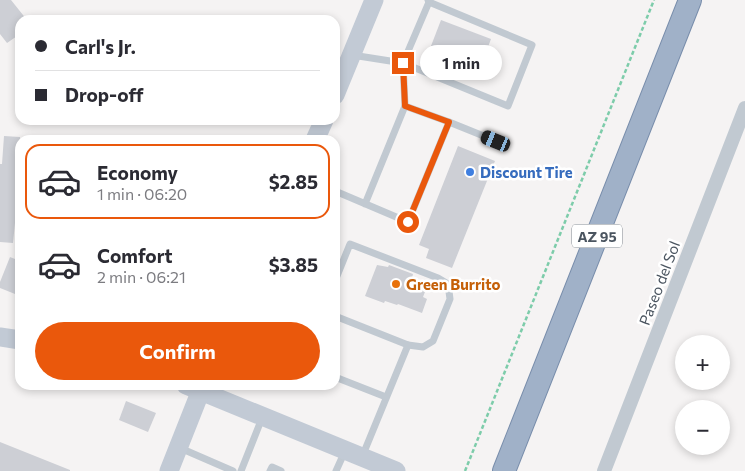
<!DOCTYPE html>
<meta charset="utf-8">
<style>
body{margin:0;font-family:Commissioner,sans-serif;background:#f7f7f7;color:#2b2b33;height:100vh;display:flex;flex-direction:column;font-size:19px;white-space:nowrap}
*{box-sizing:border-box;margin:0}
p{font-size:16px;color:#7c7c81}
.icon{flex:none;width:28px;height:28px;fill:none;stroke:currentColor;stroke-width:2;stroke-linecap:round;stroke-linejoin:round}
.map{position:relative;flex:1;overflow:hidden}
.sheet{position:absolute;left:15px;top:135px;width:325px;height:255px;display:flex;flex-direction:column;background:#fff;border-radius:15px;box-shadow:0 2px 8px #0003}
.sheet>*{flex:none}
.hud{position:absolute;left:15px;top:15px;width:325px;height:110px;border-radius:15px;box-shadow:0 2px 8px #0003;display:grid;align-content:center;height:110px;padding:0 20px;background:#fff}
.buttons{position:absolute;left:675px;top:335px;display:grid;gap:10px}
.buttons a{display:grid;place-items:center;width:55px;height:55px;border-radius:50%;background:#fff;box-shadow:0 2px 8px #0003;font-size:25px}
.end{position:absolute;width:22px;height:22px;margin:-11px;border:6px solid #ea580c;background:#fff;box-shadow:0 0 0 2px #fff}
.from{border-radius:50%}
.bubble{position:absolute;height:35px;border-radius:18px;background:#fff;box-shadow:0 2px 8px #0003;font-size:16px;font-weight:700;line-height:35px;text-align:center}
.car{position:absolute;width:15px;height:30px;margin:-15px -8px;border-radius:6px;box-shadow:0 0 4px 1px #0007;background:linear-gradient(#222 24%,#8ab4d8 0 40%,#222 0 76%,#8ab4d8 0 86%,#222 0)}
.hud b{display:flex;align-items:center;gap:18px;height:48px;font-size:19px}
.hud b+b{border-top:1px solid #e1e1e2}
.hud i{width:12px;height:12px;background:#2b2b33}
ul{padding:9px 0 0;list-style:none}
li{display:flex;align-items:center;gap:15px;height:75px;margin:0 10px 8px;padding:0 10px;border:2px solid transparent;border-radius:15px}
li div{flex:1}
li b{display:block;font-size:19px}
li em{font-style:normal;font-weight:700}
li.active{border-color:#ea580c}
li>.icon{width:45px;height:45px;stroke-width:1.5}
.primary-button{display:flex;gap:10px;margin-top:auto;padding:10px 20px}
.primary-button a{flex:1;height:58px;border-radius:30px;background:#ea580c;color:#fff;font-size:20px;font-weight:700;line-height:58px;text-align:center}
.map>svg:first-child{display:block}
.building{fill:#cdcfd5}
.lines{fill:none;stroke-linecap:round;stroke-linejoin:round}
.trunk-casing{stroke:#788dab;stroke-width:24}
.path{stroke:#7dccaa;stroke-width:2.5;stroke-dasharray:4 2.5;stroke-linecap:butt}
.service{stroke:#c1c9d1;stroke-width:7}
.minor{stroke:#c1c9d1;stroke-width:14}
.secondary{stroke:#c2cad5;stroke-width:19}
.trunk{stroke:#a0b1c8;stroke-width:22}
.route{stroke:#ea580c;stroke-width:6}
.shop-dot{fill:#3f7fe0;stroke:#fff;stroke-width:2}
.food-dot{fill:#e8710a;stroke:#fff;stroke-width:2}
.labels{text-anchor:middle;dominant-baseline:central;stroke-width:5;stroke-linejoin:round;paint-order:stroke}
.shield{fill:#fff;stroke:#818890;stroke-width:1}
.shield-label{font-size:14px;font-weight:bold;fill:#4b5560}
.shop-label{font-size:15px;font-weight:bold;fill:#366cbe;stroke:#fff;text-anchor:start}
.street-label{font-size:15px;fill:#4b5560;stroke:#fff}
.food-label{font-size:15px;font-weight:bold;fill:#c56008;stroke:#fff;text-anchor:start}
</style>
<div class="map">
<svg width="745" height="471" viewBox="0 0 745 471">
<rect width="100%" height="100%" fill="#f5f3f3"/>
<g class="building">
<polygon points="0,0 11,0 27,20 20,20 20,34 7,43 0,34"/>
<polygon points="441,20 491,39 481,66 431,46"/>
<polygon points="4,136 20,137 20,223 15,223 13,243 0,242 0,164 2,164"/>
<polygon points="458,146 495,161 452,268 426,258 429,249 419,245"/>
<polygon points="10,257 20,261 20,296 0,288 0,282"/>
<polygon points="377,265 388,267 389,265 413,274 412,278 428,284 423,297 427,299 422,313 398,304 397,305 385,301 384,303 365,296"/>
<polygon points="126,401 156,413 148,432 119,420"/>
<polygon points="0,442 70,470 70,471 0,471"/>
</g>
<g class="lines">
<g class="trunk-casing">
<polyline id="trunk" points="504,471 690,0"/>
</g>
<polyline class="path" points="465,471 654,0"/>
<g class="service">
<polyline points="352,55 403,63 508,106 532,45 429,2 428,0"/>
<polyline points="405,106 403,63 429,2"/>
<polyline points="449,122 496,141"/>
<polyline points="335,191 408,222 449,122 405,106 365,204"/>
<polyline points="335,281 350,244 438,278 448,284 450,299 433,341 423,347 408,345"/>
<polyline points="335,316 408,345 362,457"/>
<polyline points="335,377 386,397"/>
<polyline points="180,448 233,471"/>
<polyline points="241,471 262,418"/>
<polyline points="270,471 272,467 281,471"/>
<polyline points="336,471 345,451"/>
</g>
<polyline class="minor" points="604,471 745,108"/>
<g class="secondary">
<polyline points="335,95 374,0"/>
<polyline points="315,140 324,120"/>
<polyline points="0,337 20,340"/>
<polyline points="186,385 396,471"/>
<polyline points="169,471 203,385"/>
</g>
<use href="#trunk" class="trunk"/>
</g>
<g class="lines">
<polyline class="route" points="403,63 405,106 449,122 408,222"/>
</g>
<circle class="shop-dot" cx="470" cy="172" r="5"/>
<circle class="food-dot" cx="396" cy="284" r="5"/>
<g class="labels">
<rect class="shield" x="572" y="224.5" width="50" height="23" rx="4"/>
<g class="shield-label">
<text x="597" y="236">AZ 95</text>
</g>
<g class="shop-label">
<text x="480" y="172">Discount Tire</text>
</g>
<g class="street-label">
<text transform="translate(659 283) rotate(-69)">Paseo del Sol</text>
</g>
<g class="food-label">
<text x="406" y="284">Green Burrito</text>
</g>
</g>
</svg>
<div class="buttons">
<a>+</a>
<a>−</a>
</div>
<i class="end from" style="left:408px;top:222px"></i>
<i class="end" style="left:403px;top:63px"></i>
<div class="bubble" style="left:420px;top:45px;width:82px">1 min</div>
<i class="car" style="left:496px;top:141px;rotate:292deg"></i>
<div class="hud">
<b><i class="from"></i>Carl's Jr.</b>
<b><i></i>Drop-off</b>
</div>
<section class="sheet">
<ul>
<li class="active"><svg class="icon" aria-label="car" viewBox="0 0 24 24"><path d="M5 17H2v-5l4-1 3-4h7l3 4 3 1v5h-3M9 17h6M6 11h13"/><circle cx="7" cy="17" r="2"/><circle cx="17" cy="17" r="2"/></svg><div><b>Economy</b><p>1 min · 06:20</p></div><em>$2.85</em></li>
<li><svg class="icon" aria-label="car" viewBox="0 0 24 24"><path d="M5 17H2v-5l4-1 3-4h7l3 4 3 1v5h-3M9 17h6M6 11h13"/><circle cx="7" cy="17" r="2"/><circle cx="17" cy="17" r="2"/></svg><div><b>Comfort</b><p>2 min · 06:21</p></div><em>$3.85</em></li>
</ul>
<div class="primary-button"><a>Confirm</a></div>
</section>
</div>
